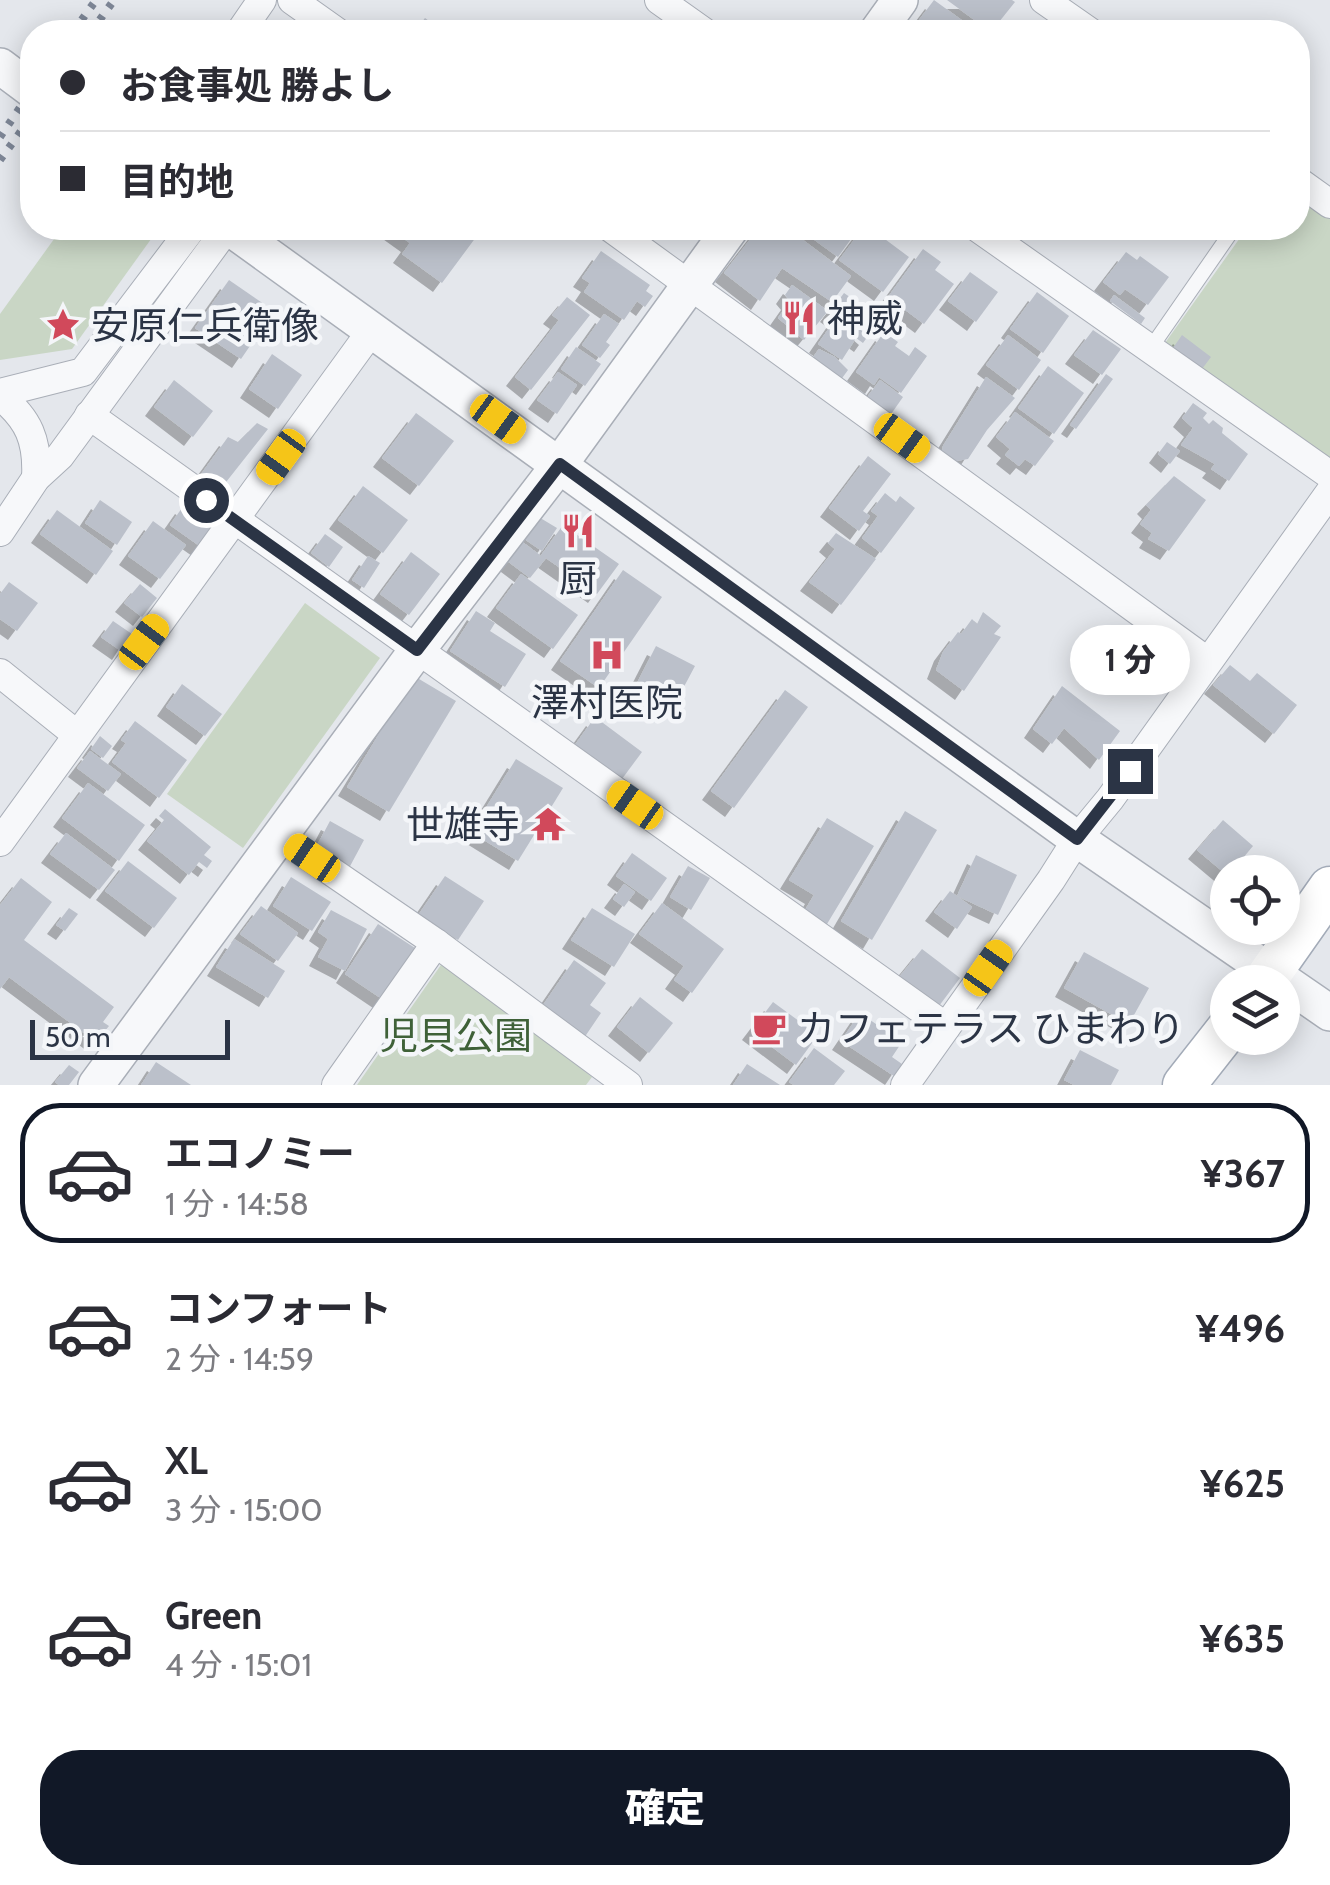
<!DOCTYPE html>
<html lang="ja">
<meta charset="utf-8">
<style>
body{margin:0;font-family:Cabin,"Noto Sans JP",sans-serif;background:#f2f2f3;color:#2b2b33;height:100vh;display:flex;flex-direction:column;font-size:38px;white-space:nowrap}
*{box-sizing:border-box;margin:0}
p{font-size:32px;color:#7c7c81}
.icon{flex:none;width:55px;height:55px;fill:none;stroke:currentColor;stroke-width:2;stroke-linecap:round;stroke-linejoin:round}
.map{position:relative;height:1085px;overflow:hidden}
.sheet{display:flex;flex-direction:column;background:#fff;flex:1}
.sheet>*{flex:none}
.guide{position:absolute;left:20px;top:20px;width:1290px;height:220px;border-radius:40px;box-shadow:0 5px 25px #0003;display:grid;align-content:center;height:220px;padding:0 40px;background:#fff}
.tools{position:absolute;left:1210px;top:855px;display:grid;gap:20px}
.tools a{display:grid;place-items:center;width:90px;height:90px;border-radius:50%;background:#fff;box-shadow:0 5px 25px #0003;font-size:50px}
.scale{position:absolute;left:30px;bottom:25px;width:200px;box-sizing:border-box;padding-left:10px;border:5px solid #2b3445;border-top:0;font-size:28px;line-height:35px;white-space:nowrap;color:#2b3445;-webkit-text-stroke:8px #f4f6f9;paint-order:stroke}
.end{position:absolute;width:45px;height:45px;margin:-22px;border:12px solid #2b3445;background:#fff;box-shadow:0 0 0 5px #fff}
.from{border-radius:50%}
.bubble{position:absolute;height:70px;border-radius:35px;background:#fff;box-shadow:0 5px 25px #0003;font-size:32px;font-weight:800;line-height:70px;text-align:center}
.car{position:absolute;width:30px;height:60px;margin:-30px -15px;border-radius:12px;box-shadow:0 0 8px 2px #0007;background:linear-gradient(#f5c518 24%,#345 0 40%,#f5c518 0 76%,#345 0 86%,#f5c518 0)}
.guide b{display:flex;align-items:center;gap:35px;height:95px;font-size:38px}
.guide b+b{border-top:2px solid #e1e1e2}
.guide i{width:25px;height:25px;background:#2b2b33}
ul{padding:18px 0 0;list-style:none}
li{display:flex;align-items:center;gap:30px;height:140px;margin:0 20px 15px;padding:0 20px;border:5px solid transparent;border-radius:40px}
li div{flex:1}
li b{display:block;font-size:38px}
li em{font-style:normal;font-weight:800}
li.active{border-color:#111827}
li>.icon{width:90px;height:90px;stroke-width:1.5}
.primary-button{display:flex;gap:20px;margin-top:auto;padding:20px 40px}
.primary-button a{flex:1;height:115px;border-radius:40px;background:#111827;color:#fff;font-size:40px;font-weight:800;line-height:115px;text-align:center}
.map>svg:first-child{display:block}
.green{fill:#c9d6c5}
.building{fill:#bbc0ca;filter:url(#shadow)}
.lines{fill:none;stroke-linecap:round;stroke-linejoin:round}
.service-casing{stroke:#a9aeb7;stroke-width:16}
.minor-casing{stroke:#a9aeb7;stroke-width:30}
.tertiary-casing{stroke:#a9aeb7;stroke-width:38}
.primary-casing{stroke:#a3abb8;stroke-width:45}
.service{stroke:#f7f8fa;stroke-width:14}
.minor{stroke:#f7f8fa;stroke-width:28}
.tertiary{stroke:#f7f8fa;stroke-width:35}
.primary{stroke:#fff;stroke-width:42}
.rail{stroke:#7d8696;stroke-width:8;stroke-dasharray:5 10;stroke-linecap:butt}
.route{stroke:#2b3445;stroke-width:12}
.labels{text-anchor:middle;dominant-baseline:central;stroke-width:9;stroke-linejoin:round;paint-order:stroke}
.poi-label{font-size:38px;fill:#2b3445;stroke:#f4f6f9;text-anchor:start}
.park-label{font-size:38px;fill:#3f6138;stroke:#f4f6f9}
</style>
<div class="map">
<svg width="1330" height="1085" viewBox="0 0 1330 1085">
<defs>
<filter id="shadow"><feDropShadow dx="-9" dy="9" stdDeviation="0" flood-color="#0004"/></filter>
</defs>
<rect width="100%" height="100%" fill="#e4e7ec"/>
<g class="green">
<polygon points="1298,194 1330,217 1330,458 1165,343 1247,228 1298,228"/>
<polygon points="62,228 159,228 72,349 0,360 0,314"/>
<polygon points="305,603 380,658 243,848 167,794"/>
<polygon points="443,962 592,1077 586,1085 357,1085"/>
</g>
<g class="building">
<polygon points="934,0 978,32 910,32"/>
<polygon points="947,0 1012,0 1015,2 991,32"/>
<polygon points="425,18 444,32 414,32"/>
<polygon points="389,228 479,228 482,229 442,283 402,254 410,243"/>
<polygon points="759,228 787,228 851,276 832,302 782,268 760,301 724,273"/>
<polygon points="798,228 859,228 838,257"/>
<polygon points="863,228 870,228 909,257 883,292 839,260"/>
<polygon points="923,249 941,262 935,270 954,284 924,324 888,297"/>
<polygon points="601,251 650,285 646,291 653,296 645,307 637,301 624,320 584,292 590,283 582,278"/>
<polygon points="1126,252 1137,260 1140,256 1169,277 1148,305 1125,289 1120,295 1103,282"/>
<polygon points="970,272 998,292 976,322 948,301"/>
<polygon points="229,280 274,311 241,359 195,328"/>
<polygon points="792,285 828,311 804,340 778,318 790,301 785,295"/>
<polygon points="1037,292 1069,316 1043,353 1010,329"/>
<polygon points="844,293 873,313 861,330 868,336 863,343 856,338 842,360 818,344 836,318 829,313"/>
<polygon points="1114,295 1145,318 1141,324 1110,301"/>
<polygon points="567,297 590,315 531,390 515,377 559,320 552,315"/>
<polygon points="604,314 619,324 606,342 610,345 600,358 582,345"/>
<polygon points="1093,330 1121,349 1102,375 1074,355"/>
<polygon points="884,332 898,342 895,346 909,356 915,347 927,356 901,393 879,377 874,385 856,372"/>
<polygon points="1008,335 1041,360 1019,390 986,365"/>
<polygon points="1182,335 1211,357 1202,369 1173,348"/>
<polygon points="576,347 601,364 585,386 561,369"/>
<polygon points="819,349 835,357 848,370 840,381 811,360"/>
<polygon points="272,354 302,375 278,409 249,389"/>
<polygon points="1048,366 1084,393 1054,434 1018,408"/>
<polygon points="558,372 577,385 557,414 537,400"/>
<polygon points="1106,374 1113,379 1076,429 1070,425"/>
<polygon points="986,377 1015,398 987,430 968,459 956,461 942,451 943,446"/>
<polygon points="174,380 213,411 193,437 154,407"/>
<polygon points="880,380 903,397 889,417 865,400"/>
<polygon points="1193,403 1207,413 1203,418 1209,424 1213,420 1223,428 1222,433 1248,454 1229,481 1211,469 1215,464 1181,445 1193,428 1182,418"/>
<polygon points="1015,412 1054,441 1035,466 1025,459 1019,466 1005,455 1010,449 996,437"/>
<polygon points="416,413 454,441 419,486 382,458"/>
<polygon points="257,423 268,429 219,491 199,477 228,437 238,442"/>
<polygon points="1167,442 1180,451 1170,464 1158,454"/>
<polygon points="868,456 891,474 863,511 870,516 859,531 829,508"/>
<polygon points="1174,476 1206,500 1169,551 1148,539 1152,533 1140,524 1151,510 1146,505"/>
<polygon points="363,486 408,520 383,553 338,520"/>
<polygon points="885,493 896,502 900,496 915,508 881,553 862,538 878,516 871,511"/>
<polygon points="100,500 132,522 117,545 85,523"/>
<polygon points="184,505 215,527 201,547 170,525"/>
<polygon points="57,510 113,551 96,575 40,534"/>
<polygon points="537,516 557,528 542,551 523,538"/>
<polygon points="153,521 186,545 160,579 128,556"/>
<polygon points="563,525 619,564 597,594 546,558 530,578 502,557 517,538 540,555 539,558"/>
<polygon points="836,533 876,559 841,605 809,582 835,549 828,543"/>
<polygon points="325,534 343,547 329,567 311,553"/>
<polygon points="411,552 440,574 409,615 380,594"/>
<polygon points="368,556 380,563 364,588 352,580"/>
<polygon points="623,570 662,597 599,688 560,661"/>
<polygon points="521,574 578,615 553,649 496,608"/>
<polygon points="9,582 38,603 17,631 0,619 0,594"/>
<polygon points="140,584 157,598 142,617 124,603"/>
<polygon points="476,611 495,623 490,631 526,654 505,687 450,651"/>
<polygon points="983,612 1001,626 994,634 1001,637 964,691 936,670 943,652 958,632 961,634 972,619 977,624"/>
<polygon points="113,621 132,634 121,651 101,637"/>
<polygon points="656,646 695,666 671,711 633,691"/>
<polygon points="1230,665 1250,681 1257,673 1297,705 1274,734 1213,685"/>
<polygon points="414,676 456,701 389,812 347,787"/>
<polygon points="182,684 222,714 205,736 166,707"/>
<polygon points="1062,686 1120,731 1099,760 1064,728 1052,744 1033,729"/>
<polygon points="785,690 808,707 734,808 711,791"/>
<polygon points="595,717 642,752 619,783 572,749"/>
<polygon points="135,721 187,760 159,798 112,762 126,743 121,740"/>
<polygon points="100,736 112,746 103,758 91,749"/>
<polygon points="90,751 121,774 108,791 77,768"/>
<polygon points="516,759 563,788 518,861 471,832"/>
<polygon points="88,783 145,825 119,861 62,818"/>
<polygon points="165,809 211,847 204,855 212,861 207,868 199,862 189,875 147,841 164,820 159,816"/>
<polygon points="905,811 937,830 872,940 841,921"/>
<polygon points="827,818 874,846 824,929 802,915 814,895 789,880"/>
<polygon points="1223,820 1253,846 1228,876 1197,850"/>
<polygon points="330,821 364,840 348,870 314,851"/>
<polygon points="66,833 115,870 99,890 50,854"/>
<polygon points="632,853 667,878 651,901 616,876"/>
<polygon points="976,855 1017,875 998,915 957,896"/>
<polygon points="128,861 177,898 154,928 105,891"/>
<polygon points="688,866 710,878 691,910 670,897"/>
<polygon points="445,876 484,901 458,940 419,914"/>
<polygon points="291,877 331,902 312,931 273,906"/>
<polygon points="21,878 52,902 24,940 114,1007 103,1022 109,1026 96,1042 9,977 0,989 0,905"/>
<polygon points="624,884 635,892 624,907 613,899"/>
<polygon points="950,891 972,907 957,929 934,912"/>
<polygon points="662,903 724,949 692,993 674,980 684,966 639,934"/>
<polygon points="261,906 298,933 278,961 240,934"/>
<polygon points="69,908 78,914 65,931 56,925"/>
<polygon points="592,908 635,934 614,967 571,940"/>
<polygon points="331,910 367,929 345,971 318,957 328,939 318,932"/>
<polygon points="378,924 415,948 382,999 345,974"/>
<polygon points="234,939 285,971 268,998 216,967"/>
<polygon points="922,949 960,978 939,1006 900,976"/>
<polygon points="1084,952 1149,988 1129,1024 1064,988"/>
<polygon points="574,960 606,983 590,1005 601,1013 582,1041 539,1011"/>
<polygon points="640,997 673,1023 649,1053 617,1027"/>
<polygon points="773,1002 818,1035 796,1065 751,1031"/>
<polygon points="860,1013 902,1042 892,1057 902,1064 894,1076 841,1041"/>
<polygon points="814,1048 845,1071 834,1085 794,1085 789,1082"/>
<polygon points="1080,1050 1119,1070 1111,1085 1074,1085 1064,1080"/>
<polygon points="156,1062 191,1085 141,1085"/>
<polygon points="747,1064 780,1085 733,1085"/>
<polygon points="69,1065 79,1072 69,1085 59,1085 55,1082"/>
</g>
<g class="lines">
<g class="service-casing">
<polyline id="service" points="1150,349 1234,228"/>
</g>
<g class="minor-casing">
<g id="minor">
<polyline points="292,0 337,32"/>
<polyline points="659,0 704,32"/>
<polyline points="1044,0 1090,32"/>
<polyline points="240,32 262,0"/>
<polyline points="1298,181 1330,204"/>
<polyline points="611,228 1207,661"/>
<polyline points="978,228 1330,475"/>
<polyline points="0,393 83,372 192,228"/>
<path d="M0 396C29 419 38 441 36 478"/>
<polyline points="89,415 946,1027"/>
<polyline points="0,532 36,478 60,456 227,228"/>
<polyline points="0,673 76,734"/>
<polyline points="281,837 436,943 628,1085"/>
<polyline points="0,842 372,330"/>
<polyline points="336,1085 436,943"/>
<polyline points="905,1085 1051,880 1077,839 1110,799 1330,492"/>
</g>
</g>
<g class="tertiary-casing">
<g id="tertiary">
<polyline points="877,32 900,0"/>
<polyline points="0,66 32,90"/>
<polyline points="230,228 1077,839 1330,1013"/>
<polyline points="96,1085 417,650 560,464 731,228"/>
</g>
</g>
<g class="primary-casing">
<g id="primary">
<polyline points="1264,982 1330,888"/>
<polyline points="1184,1085 1228,1029"/>
</g>
</g>
<use href="#service" class="service"/>
<use href="#minor" class="minor"/>
<use href="#tertiary" class="tertiary"/>
<use href="#primary" class="primary"/>
<g class="rail">
<polyline points="73,32 96,0"/>
<polyline points="91,32 114,0"/>
<polyline points="0,137 32,90"/>
<polyline points="0,160 24,127"/>
</g>
</g>
<g class="lines">
<polyline class="route" points="206,500 417,650 560,464 1077,839 1130,771"/>
</g>
<defs>
<g id="restaurant-bare" transform="scale(2.7)"><path d="M-5-6h1v4h1v-4h1v4h1v-4h1v5L-1.5 .5V6h-2V.5L-5-1ZM5-6V6H3V1.5H1.5Q1.5-4 5-6Z" fill="#d1495b" stroke="#f4f6f9" stroke-width="2.5" paint-order="stroke"/></g>
<g id="sight-bare" transform="scale(2.7)"><path d="M0-6L1.8-2.2L6-1.7L2.9 1.2L3.7 5.4L0 3.3L-3.7 5.4L-2.9 1.2L-6-1.7L-1.8-2.2Z" fill="#d1495b" stroke="#f4f6f9" stroke-width="2.5" paint-order="stroke"/></g>
<g id="hospital-bare" transform="scale(2.7)"><path d="M-5-5h3v3.5h4V-5h3V5h-3V1.5h-4V5h-3Z" fill="#d1495b" stroke="#f4f6f9" stroke-width="2.5" paint-order="stroke"/></g>
<g id="temple-bare" transform="scale(2.7)"><path d="M0-6L5-2H3V0L6.5 2.5H4V6H1.5V3h-3V6H-4V2.5H-6.5L-3 0V-2H-5Z" fill="#d1495b" stroke="#f4f6f9" stroke-width="2.5" paint-order="stroke"/></g>
<g id="cafe-bare" transform="scale(2.7)"><path d="M-5.5-4.5H6V0H3Q3 3.5 0 3.5H-2.5Q-5.5 3.5-5.5 0ZM3-3.2v2h1.7v-2ZM-6 4.5H4V6H-6Z" fill="#d1495b" stroke="#f4f6f9" stroke-width="2.5" paint-order="stroke"/></g>
</defs>
<g fill-rule="evenodd">
<use href="#restaurant-bare" x="799" y="318"/>
<use href="#sight-bare" x="63" y="325"/>
<use href="#restaurant-bare" x="578" y="531"/>
<use href="#hospital-bare" x="607" y="655"/>
<use href="#temple-bare" x="548" y="824"/>
<use href="#cafe-bare" x="769" y="1028"/>
</g>
<g class="labels">
<g class="poi-label">
<text x="827" y="318">神威</text>
<text x="91" y="325">安原仁兵衛像</text>
<text x="578" y="578" text-anchor="middle">厨</text>
<text x="607" y="702" text-anchor="middle">澤村医院</text>
<text x="520" y="824" text-anchor="end">世雄寺</text>
<text x="797" y="1028">カフェテラス ひまわり</text>
</g>
<g class="park-label">
<text x="456" y="1035">児貝公園</text>
</g>
</g>
</svg>
<div class="tools">
<a><svg class="icon" aria-label="locate" viewBox="0 0 24 24"><circle cx="12" cy="12" r="6"/><path d="M12 2v4M12 18v4M2 12h4M18 12h4"/></svg></a>
<a><svg class="icon" aria-label="layers" viewBox="0 0 24 24"><path d="M12 4l9 5-9 5-9-5zM3 14l9 5 9-5"/></svg></a>
</div>
<div class="scale">50 m</div>
<i class="end from" style="left:206px;top:500px"></i>
<i class="end" style="left:1130px;top:771px"></i>
<div class="bubble" style="left:1070px;top:625px;width:120px">1 分</div>
<i class="car" style="left:498px;top:419px;rotate:126deg"></i>
<i class="car" style="left:902px;top:438px;rotate:126deg"></i>
<i class="car" style="left:281px;top:457px;rotate:216deg"></i>
<i class="car" style="left:144px;top:642px;rotate:37deg"></i>
<i class="car" style="left:635px;top:805px;rotate:305deg"></i>
<i class="car" style="left:312px;top:858px;rotate:304deg"></i>
<i class="car" style="left:988px;top:968px;rotate:35deg"></i>
<div class="guide">
<b><i class="from"></i>お食事処 勝よし</b>
<b><i></i>目的地</b>
</div>
</div>
<section class="sheet">
<ul>
<li class="active"><svg class="icon" aria-label="car" viewBox="0 0 24 24"><path d="M5 17H2v-5l4-1 3-4h7l3 4 3 1v5h-3M9 17h6M6 11h13"/><circle cx="7" cy="17" r="2"/><circle cx="17" cy="17" r="2"/></svg><div><b>エコノミー</b><p>1 分 · 14:58</p></div><em>¥367</em></li>
<li><svg class="icon" aria-label="car" viewBox="0 0 24 24"><path d="M5 17H2v-5l4-1 3-4h7l3 4 3 1v5h-3M9 17h6M6 11h13"/><circle cx="7" cy="17" r="2"/><circle cx="17" cy="17" r="2"/></svg><div><b>コンフォート</b><p>2 分 · 14:59</p></div><em>¥496</em></li>
<li><svg class="icon" aria-label="car" viewBox="0 0 24 24"><path d="M5 17H2v-5l4-1 3-4h7l3 4 3 1v5h-3M9 17h6M6 11h13"/><circle cx="7" cy="17" r="2"/><circle cx="17" cy="17" r="2"/></svg><div><b>XL</b><p>3 分 · 15:00</p></div><em>¥625</em></li>
<li><svg class="icon" aria-label="car" viewBox="0 0 24 24"><path d="M5 17H2v-5l4-1 3-4h7l3 4 3 1v5h-3M9 17h6M6 11h13"/><circle cx="7" cy="17" r="2"/><circle cx="17" cy="17" r="2"/></svg><div><b>Green</b><p>4 分 · 15:01</p></div><em>¥635</em></li>
</ul>
<div class="primary-button"><a>確定</a></div>
</section>
